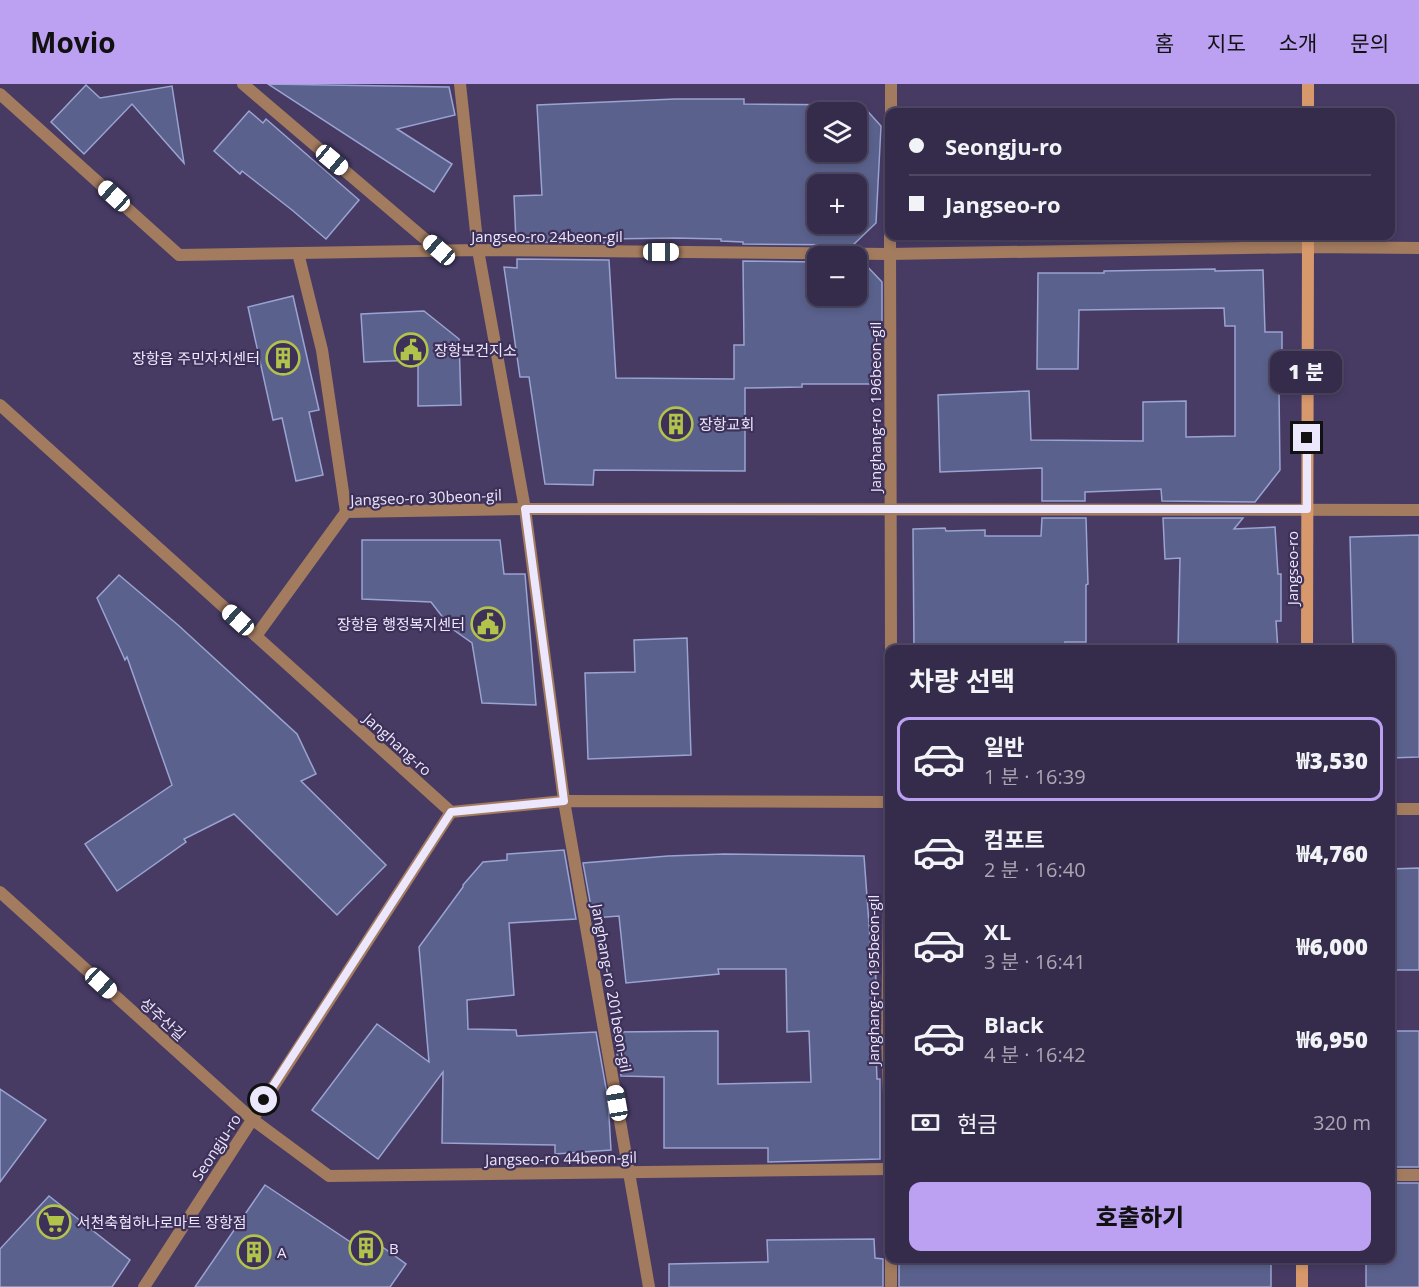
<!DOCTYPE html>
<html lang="ko">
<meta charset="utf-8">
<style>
body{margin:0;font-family:"Open Sans","Noto Sans KR",sans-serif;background:#3d3452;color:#f1f3f6;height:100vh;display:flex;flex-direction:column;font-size:22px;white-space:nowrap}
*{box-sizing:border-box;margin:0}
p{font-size:20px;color:#aaa7b5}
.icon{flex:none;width:33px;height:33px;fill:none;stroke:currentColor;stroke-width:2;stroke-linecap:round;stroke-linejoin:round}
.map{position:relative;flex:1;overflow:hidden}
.sheet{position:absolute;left:885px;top:561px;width:510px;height:618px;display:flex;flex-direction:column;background:#352c4b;border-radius:12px;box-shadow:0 3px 9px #0003,0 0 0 2px #4f4863}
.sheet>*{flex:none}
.banner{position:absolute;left:885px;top:24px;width:510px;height:132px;border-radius:12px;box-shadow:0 3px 9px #0003,0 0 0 2px #4f4863;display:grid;align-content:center;height:132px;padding:0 24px;background:#352c4b}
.tools{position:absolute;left:807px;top:18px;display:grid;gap:12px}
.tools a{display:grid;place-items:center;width:60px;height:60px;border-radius:12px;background:#352c4b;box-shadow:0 3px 9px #0003,0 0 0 2px #4f4863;font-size:30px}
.end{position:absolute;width:27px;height:27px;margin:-14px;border:8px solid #ece7fc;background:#111;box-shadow:0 0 0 3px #111}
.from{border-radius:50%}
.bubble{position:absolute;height:42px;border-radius:12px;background:#352c4b;box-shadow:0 3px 9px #0003,0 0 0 2px #4f4863;font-size:20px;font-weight:800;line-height:42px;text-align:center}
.car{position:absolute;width:18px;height:36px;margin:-18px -9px;border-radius:8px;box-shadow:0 0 4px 2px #0007;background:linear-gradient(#fff 24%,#345 0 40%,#fff 0 76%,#345 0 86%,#fff 0)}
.banner b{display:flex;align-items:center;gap:21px;height:57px;font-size:22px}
.banner b+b{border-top:2px solid #4f4863}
.banner i{width:15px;height:15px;background:#f1f3f6}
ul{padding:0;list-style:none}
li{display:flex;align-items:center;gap:18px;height:84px;margin:0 12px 9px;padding:0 12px;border:3px solid transparent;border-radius:12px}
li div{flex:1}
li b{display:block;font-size:22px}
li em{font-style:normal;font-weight:800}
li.on{border-color:#bca0f2}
li>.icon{width:54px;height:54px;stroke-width:1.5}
h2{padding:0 24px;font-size:27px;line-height:72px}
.pay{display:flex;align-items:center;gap:15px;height:66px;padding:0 24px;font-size:22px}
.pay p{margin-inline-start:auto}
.cta{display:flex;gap:12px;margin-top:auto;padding:12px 24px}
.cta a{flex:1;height:69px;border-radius:12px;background:#bca0f2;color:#111;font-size:24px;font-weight:800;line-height:69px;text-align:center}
header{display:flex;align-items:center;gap:36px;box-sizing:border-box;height:84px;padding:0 30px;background:#bca0f2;color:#111}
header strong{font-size:28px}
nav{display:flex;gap:33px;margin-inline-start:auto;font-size:21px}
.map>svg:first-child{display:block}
.building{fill:#5a618c;stroke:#9aa3d2;stroke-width:1.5;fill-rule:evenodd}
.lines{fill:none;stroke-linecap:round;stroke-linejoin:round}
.service{stroke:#a37b5f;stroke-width:12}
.minor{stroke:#a37b5f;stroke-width:12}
.tertiary{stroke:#a37b5f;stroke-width:12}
.secondary{stroke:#d7996b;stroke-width:12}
.route{stroke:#ece7fc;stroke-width:8}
.labels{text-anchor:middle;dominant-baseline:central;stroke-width:4.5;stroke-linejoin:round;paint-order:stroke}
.street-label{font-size:15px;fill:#ece7fc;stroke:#3d3159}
.poi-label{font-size:15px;fill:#ece7fc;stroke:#3d3159;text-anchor:start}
</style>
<header>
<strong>Movio</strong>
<nav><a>홈</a><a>지도</a><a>소개</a><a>문의</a></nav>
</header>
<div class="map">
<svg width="1419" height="1203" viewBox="0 0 1419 1203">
<rect width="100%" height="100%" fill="#473b64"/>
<g class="building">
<polygon points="268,0 449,3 455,31 397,45 452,80 434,108"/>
<polygon points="86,1 100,14 172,2 184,79 132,20 84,70 51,38"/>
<path d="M675 15H744V20L862 21 881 42 876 139 853 161 743 160V158L721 157V155L674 154 608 155V159L516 158 514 112 542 111 537 21ZM818 28H856V68H818ZM818 100H856V140H818Z"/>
<polygon points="249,27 263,39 266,35 359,116 326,155 292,126 242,87 240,90 214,67"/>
<polygon points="517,175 609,176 616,294 734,295 734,261 744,261 743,177 818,178 818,212 856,212 856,178 863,178 882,198 882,245 878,245 878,300 802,300 802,303 745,304 745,387 594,386 593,401 545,400 529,293 520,293 504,183 517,184"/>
<polygon points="1215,185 1215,187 1263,186 1265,248 1282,248 1282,307 1279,307 1280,386 1255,418 1162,417 1161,405 1085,408 1085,417 1042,417 1042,384 940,388 938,311 1029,307 1031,356 1143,357 1143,318 1186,317 1186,353 1235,352 1235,242 1225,242 1224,224 1079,226 1078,285 1037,285 1038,189 1104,189 1104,187"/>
<polygon points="293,212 319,326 309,328 323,391 296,397 282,334 273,336 248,223"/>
<polygon points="424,227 459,255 461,321 418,322 418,276 364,278 361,230"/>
<polygon points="1042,434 1086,434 1088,500 1086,501 1086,558 1065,558 1065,566 914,566 913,445 945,444 946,447 985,446 985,452 1041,452"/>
<polygon points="1163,434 1243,434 1234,445 1275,443 1278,490 1281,490 1281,537 1276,537 1278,566 1178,566 1180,474 1165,475"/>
<polygon points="1419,451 1419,673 1390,674 1390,566 1353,566 1350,453"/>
<polygon points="362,456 500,456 504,490 525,490 536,621 482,619 472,559 451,544 431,518 362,515"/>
<polygon points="119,491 178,541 297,650 316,690 301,697 386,781 337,831 234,730 184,755 186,758 117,807 85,760 172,701 127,573 125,576 97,514"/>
<polygon points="687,554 691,671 588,675 585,589 635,588 634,556"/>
<polygon points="564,766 576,835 509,839 514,911 467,916 468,945 516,946 517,952 596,948 608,1015 611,1066 555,1070 555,1061 442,1059 443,988 378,1075 312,1026 377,940 429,978 419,863 463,803 463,801 483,778 507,776 507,770"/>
<polygon points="724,770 864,772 872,881 876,881 875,946 877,995 880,995 880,1075 768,1078 768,1064 664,1064 664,993 621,992 613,948 718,947 718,1000 811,998 809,947 787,948 786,885 718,885 719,890 626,899 619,832 593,834 583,779 668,772"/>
<polygon points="1419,784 1419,886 1390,886 1390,785"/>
<rect x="1390" y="947" width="29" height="136"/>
<polygon points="0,1005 46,1036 0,1098"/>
<polygon points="1390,1099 1419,1099 1419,1203 1366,1203 1366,1174 1390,1174"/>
<polygon points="265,1101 352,1159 360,1147 406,1180 390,1203 195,1203"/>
<polygon points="49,1112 130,1176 112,1203 0,1203 0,1165"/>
<polygon points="874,1155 875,1174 883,1175 883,1203 669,1203 669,1180 768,1178 767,1156"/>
<polygon points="1038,1174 1271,1177 1271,1203 899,1203 899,1175 1038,1177"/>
</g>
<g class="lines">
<polyline class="service" points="298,169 322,266 346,428"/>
<g class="minor">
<polyline points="243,0 439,167"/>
<polyline points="460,0 478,166 525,425 564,717 649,1203"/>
<polyline points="0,10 179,171 478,166 889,170 1308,163 1419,164"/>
<polyline points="891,28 891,0"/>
<polyline points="890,152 891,566"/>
<polyline points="256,552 346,428 525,425 1419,426"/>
<polyline points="890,753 887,952 890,1039"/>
<polyline points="0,808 252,1035 329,1092 890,1085"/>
<polyline points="1390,1091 1419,1091"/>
<polyline points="891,1203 891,1174"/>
</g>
<g class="tertiary">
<polyline points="0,321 451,728 564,717 890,718"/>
<polyline points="1390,725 1419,725"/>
<polyline points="144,1203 451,728"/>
</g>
<g class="secondary">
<polyline points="1308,0 1308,28"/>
<polyline points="1307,566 1308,152"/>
<polyline points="1302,1174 1302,1203"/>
</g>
</g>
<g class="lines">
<polyline class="route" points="264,1016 451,728 564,717 525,425 1307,425 1307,354"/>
</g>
<defs>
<g id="civic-ring" transform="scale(1.725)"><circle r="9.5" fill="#3d3159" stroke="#b2c34c" stroke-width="1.5"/><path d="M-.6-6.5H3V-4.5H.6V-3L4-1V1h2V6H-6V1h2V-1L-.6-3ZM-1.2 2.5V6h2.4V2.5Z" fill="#b2c34c"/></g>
<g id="building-ring" transform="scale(1.725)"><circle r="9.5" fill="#3d3159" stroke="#b2c34c" stroke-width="1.5"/><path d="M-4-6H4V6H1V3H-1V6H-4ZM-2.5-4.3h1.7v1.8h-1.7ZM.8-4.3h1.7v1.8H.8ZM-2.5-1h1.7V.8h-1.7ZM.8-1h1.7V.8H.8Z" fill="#b2c34c"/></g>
<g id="supermarket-ring" transform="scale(1.725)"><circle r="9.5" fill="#3d3159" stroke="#b2c34c" stroke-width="1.5"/><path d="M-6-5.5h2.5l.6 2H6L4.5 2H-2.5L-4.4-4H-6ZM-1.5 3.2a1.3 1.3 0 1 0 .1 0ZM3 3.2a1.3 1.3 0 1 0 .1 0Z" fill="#b2c34c"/></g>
</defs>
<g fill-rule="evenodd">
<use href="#civic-ring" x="411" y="266"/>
<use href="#building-ring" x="283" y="274"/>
<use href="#building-ring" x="676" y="340"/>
<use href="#civic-ring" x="488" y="540"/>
<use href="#supermarket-ring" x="54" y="1138"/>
<use href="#building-ring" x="366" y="1164"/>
<use href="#building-ring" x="254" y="1168"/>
</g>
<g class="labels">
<g class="street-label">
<text x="547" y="152">Jangseo-ro 24beon-gil</text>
<text transform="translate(875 323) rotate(-90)">Janghang-ro 196beon-gil</text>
<text transform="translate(426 413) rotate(-2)">Jangseo-ro 30beon-gil</text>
<text transform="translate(1292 484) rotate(-90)">Jangseo-ro</text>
<text transform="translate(398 660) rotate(42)">Janghang-ro</text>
<text transform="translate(873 896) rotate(-90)">Janghang-ro 195beon-gil</text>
<text transform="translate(612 904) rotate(80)">Janghang-ro 201beon-gil</text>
<text transform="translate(163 935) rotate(42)">성주산길</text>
<text transform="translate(216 1063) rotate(-57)">Seongju-ro</text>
<text transform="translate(561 1074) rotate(-1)">Jangseo-ro 44beon-gil</text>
</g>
<g class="poi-label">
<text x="434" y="266">장항보건지소</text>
<text x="260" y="274" text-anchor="end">장항읍 주민자치센터</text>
<text x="699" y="340">장항교회</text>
<text x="465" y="540" text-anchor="end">장항읍 행정복지센터</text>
<text x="77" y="1138">서천축협하나로마트 장항점</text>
<text x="389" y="1164">B</text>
<text x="277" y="1168">A</text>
</g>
</g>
</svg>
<div class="tools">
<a><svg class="icon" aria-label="layers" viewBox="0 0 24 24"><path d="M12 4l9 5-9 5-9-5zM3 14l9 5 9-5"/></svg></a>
<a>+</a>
<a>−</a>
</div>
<i class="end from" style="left:264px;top:1016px"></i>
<i class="end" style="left:1307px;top:354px"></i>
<div class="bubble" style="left:1270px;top:267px;width:72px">1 분</div>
<i class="car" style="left:332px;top:76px;rotate:130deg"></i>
<i class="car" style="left:114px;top:112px;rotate:312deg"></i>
<i class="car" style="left:439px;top:166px;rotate:311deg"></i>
<i class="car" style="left:661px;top:168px;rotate:90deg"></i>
<i class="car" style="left:238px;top:536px;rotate:312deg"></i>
<i class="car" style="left:101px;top:899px;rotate:132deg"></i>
<i class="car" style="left:617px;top:1019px;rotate:350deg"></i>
<div class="banner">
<b><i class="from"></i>Seongju-ro</b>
<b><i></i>Jangseo-ro</b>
</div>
<section class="sheet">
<h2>차량 선택</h2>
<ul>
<li class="on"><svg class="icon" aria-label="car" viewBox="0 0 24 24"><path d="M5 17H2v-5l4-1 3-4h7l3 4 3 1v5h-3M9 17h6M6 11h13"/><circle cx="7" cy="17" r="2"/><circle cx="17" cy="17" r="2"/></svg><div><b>일반</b><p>1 분 · 16:39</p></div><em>₩3,530</em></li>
<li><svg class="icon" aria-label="car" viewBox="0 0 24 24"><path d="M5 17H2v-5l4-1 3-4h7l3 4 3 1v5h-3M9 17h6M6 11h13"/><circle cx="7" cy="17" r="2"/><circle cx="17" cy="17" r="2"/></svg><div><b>컴포트</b><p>2 분 · 16:40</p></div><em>₩4,760</em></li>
<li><svg class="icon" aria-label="car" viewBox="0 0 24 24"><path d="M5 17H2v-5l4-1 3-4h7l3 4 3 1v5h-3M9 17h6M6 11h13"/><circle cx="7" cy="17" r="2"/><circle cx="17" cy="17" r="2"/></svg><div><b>XL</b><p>3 분 · 16:41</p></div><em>₩6,000</em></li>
<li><svg class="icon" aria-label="car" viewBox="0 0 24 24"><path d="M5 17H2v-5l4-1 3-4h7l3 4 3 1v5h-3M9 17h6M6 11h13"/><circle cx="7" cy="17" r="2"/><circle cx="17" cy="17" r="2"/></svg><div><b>Black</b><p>4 분 · 16:42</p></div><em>₩6,950</em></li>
</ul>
<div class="pay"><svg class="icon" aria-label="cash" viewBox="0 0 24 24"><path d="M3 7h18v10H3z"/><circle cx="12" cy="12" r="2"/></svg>현금<p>320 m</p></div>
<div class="cta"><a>호출하기</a></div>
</section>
</div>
